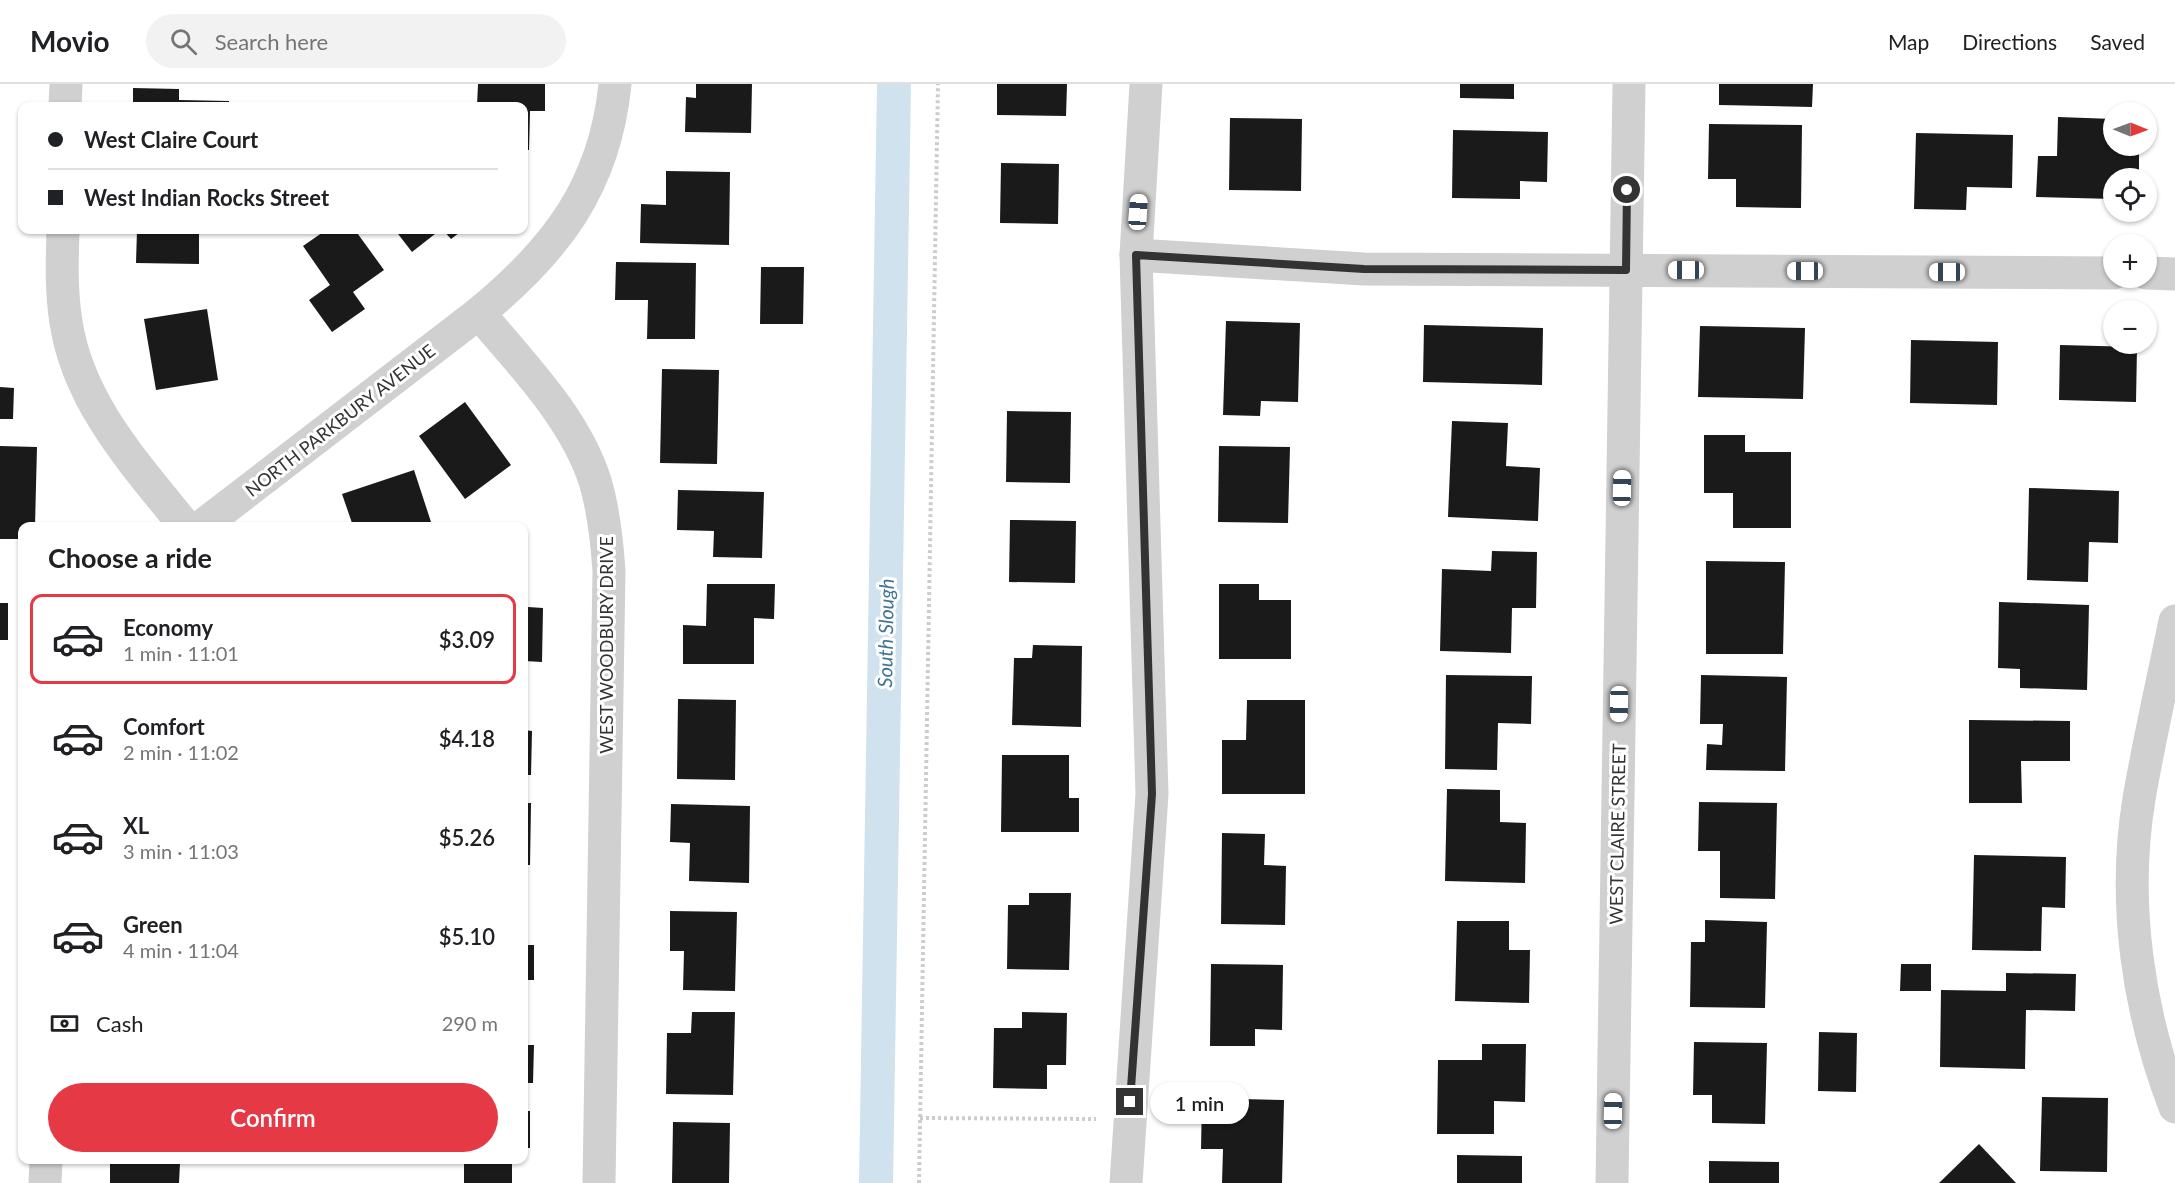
<!DOCTYPE html>
<meta charset="utf-8">
<style>
body{margin:0;font-family:Lato,sans-serif;background:#f2f2f2;color:#202124;height:100vh;display:flex;flex-direction:column;font-size:22px;white-space:nowrap}
*{box-sizing:border-box;margin:0}
p{font-size:20px;color:#757577}
.icon{flex:none;width:33px;height:33px;fill:none;stroke:currentColor;stroke-width:2;stroke-linecap:round;stroke-linejoin:round}
.map{position:relative;flex:1;overflow:hidden}
.sheet{position:absolute;left:18px;top:438px;width:510px;height:642px;display:flex;flex-direction:column;background:#fff;border-radius:12px;box-shadow:0 2px 4px #0004}
.sheet>*{flex:none}
.hud{position:absolute;left:18px;top:18px;width:510px;height:132px;border-radius:12px;box-shadow:0 2px 4px #0004;display:grid;align-content:center;height:132px;padding:0 30px;background:#fff}
.needle{width:39px;rotate:91deg}
.buttons{position:absolute;left:2103px;top:18px;display:grid;gap:12px}
.buttons a{display:grid;place-items:center;width:54px;height:54px;border-radius:50%;background:#fff;box-shadow:0 2px 4px #0004;font-size:30px}
.end{position:absolute;width:27px;height:27px;margin:-14px;border:8px solid #333;background:#fff;box-shadow:0 0 0 3px #fff}
.from{border-radius:50%}
.bubble{position:absolute;height:42px;border-radius:21px;background:#fff;box-shadow:0 2px 4px #0004;font-size:20px;font-weight:600;line-height:42px;text-align:center}
.car{position:absolute;width:18px;height:36px;margin:-18px -9px;border-radius:8px;box-shadow:0 0 4px 2px #0007;background:linear-gradient(#fff 24%,#345 0 40%,#fff 0 76%,#345 0 86%,#fff 0)}
.hud b{display:flex;align-items:center;gap:21px;height:57px;font-size:22px}
.hud b+b{border-top:2px solid #e0e0e0}
.hud i{width:15px;height:15px;background:#202124}
ul{padding:0;list-style:none}
li{display:flex;align-items:center;gap:18px;height:90px;margin:0 12px 9px;padding:0 18px;border:3px solid transparent;border-radius:12px}
li div{flex:1}
li b{display:block;font-size:22px}
li em{font-style:normal;font-weight:600}
li.active{border-color:#e63946}
li>.icon{width:54px;height:54px;stroke-width:1.5}
h2{padding:0 30px;font-size:27px;line-height:72px}
.pay{display:flex;align-items:center;gap:15px;height:66px;padding:0 30px;font-size:22px}
.pay p{margin-inline-start:auto}
.action{display:flex;gap:12px;margin-top:auto;padding:12px 30px}
.action a{flex:1;height:69px;border-radius:36px;background:#e63946;color:#fff;font-size:24px;font-weight:600;line-height:69px;text-align:center}
header{display:flex;align-items:center;gap:36px;box-sizing:border-box;height:84px;padding:0 30px;background:#fff;border-bottom:2px solid #e0e0e0}
header strong{font-size:28px}
nav{display:flex;gap:33px;margin-inline-start:auto;font-size:21px}
.search{width:420px;height:54px;background:#f2f2f2;display:flex;align-items:center;gap:15px;box-sizing:border-box;padding:0 21px;border-radius:33px;color:#757577;font-size:22px}
.map>svg:first-child{display:block}
.lines{fill:none;stroke-linecap:round;stroke-linejoin:round}
.canal{stroke:#cfe2ee;stroke-width:34}
.building{fill:#1a1a1a}
.path{stroke:#cdcdcd;stroke-width:4;stroke-dasharray:3 3;stroke-linecap:butt}
.minor{stroke:#d0d0d0;stroke-width:33}
.route{stroke:#333;stroke-width:8}
.labels{text-anchor:middle;dominant-baseline:central;stroke-width:6;stroke-linejoin:round;paint-order:stroke}
.street-label{font-size:18px;fill:#333;stroke:#fff}
.water-label{font-size:20px;font-style:italic;fill:#3f7597;stroke:#fff}
</style>
<header>
<strong>Movio</strong>
<div class="search"><svg class="icon" aria-label="search" viewBox="0 0 24 24"><circle cx="10" cy="10" r="6"/><path d="M15 15l6 6"/></svg>Search here</div>
<nav><a>Map</a><a>Directions</a><a>Saved</a></nav>
</header>
<div class="map">
<svg width="2175" height="1099" viewBox="0 0 2175 1099">
<rect width="100%" height="100%" fill="#fff"/>
<g class="lines">
<polyline class="canal" points="876,1099 894,0"/>
</g>
<g class="building">
<polygon points="478,0 545,0 545,27 530,27 529,66 524,66 524,22 477,22"/>
<polygon points="696,0 752,0 751,49 685,48 686,13 696,14"/>
<polygon points="997,0 1067,0 1066,32 997,31"/>
<polygon points="1460,0 1514,0 1514,15 1460,14"/>
<polygon points="1719,0 1813,0 1812,23 1719,21"/>
<polygon points="133,4 179,5 179,16 229,17 229,22 133,22"/>
<polygon points="2058,33 2114,35 2114,62 2139,62 2139,94 2114,94 2114,115 2036,113 2038,72 2057,72"/>
<polygon points="1230,34 1302,35 1301,107 1229,106"/>
<polygon points="1709,40 1802,41 1801,124 1736,123 1736,95 1708,95"/>
<polygon points="1453,46 1548,48 1547,98 1520,97 1520,115 1452,114"/>
<polygon points="1916,49 2013,51 2012,104 1967,103 1966,126 1914,125"/>
<polygon points="1001,79 1059,80 1058,140 1000,139"/>
<polygon points="666,87 730,88 729,161 640,159 641,120 666,121"/>
<polygon points="137,146 199,146 199,180 136,179"/>
<polygon points="326,146 355,146 384,186 353,208 365,225 332,248 309,216 330,201 303,162"/>
<polygon points="395,146 440,146 412,168"/>
<polygon points="443,146 463,146 451,155"/>
<polygon points="616,178 696,179 695,255 647,255 648,216 615,216"/>
<polygon points="761,183 804,183 803,240 760,240"/>
<polygon points="207,225 218,296 156,306 144,235"/>
<polygon points="1226,237 1300,239 1298,318 1261,317 1260,332 1223,331"/>
<polygon points="1424,241 1543,244 1542,301 1423,298"/>
<polygon points="1700,242 1805,244 1803,315 1698,313"/>
<polygon points="1911,256 1998,258 1997,321 1910,319"/>
<polygon points="2060,261 2137,263 2136,318 2059,316"/>
<polygon points="662,285 719,286 717,380 660,379"/>
<polygon points="0,303 14,304 13,335 0,335"/>
<polygon points="465,318 511,381 465,415 419,352"/>
<polygon points="1007,327 1071,328 1070,399 1006,398"/>
<polygon points="1452,337 1508,339 1506,382 1540,384 1538,437 1448,433"/>
<polygon points="1704,351 1745,351 1745,368 1791,368 1791,444 1733,444 1733,409 1704,409"/>
<polygon points="0,362 37,363 35,442 22,442 22,455 0,455"/>
<polygon points="1219,362 1290,363 1288,439 1218,438"/>
<polygon points="414,386 432,441 353,442 342,410"/>
<polygon points="2029,404 2119,407 2118,459 2089,458 2088,498 2027,496"/>
<polygon points="678,406 764,408 762,474 713,473 714,447 677,446"/>
<polygon points="1010,436 1076,437 1075,499 1009,498"/>
<polygon points="1492,467 1537,468 1536,524 1512,524 1511,569 1440,567 1442,485 1491,487"/>
<polygon points="1706,477 1785,478 1783,570 1706,570"/>
<polygon points="707,500 775,500 774,535 754,534 754,580 683,580 683,541 706,542"/>
<polygon points="1219,500 1259,500 1259,516 1291,516 1291,575 1219,575"/>
<polygon points="524,505 528,505 528,523 543,524 542,578 524,577"/>
<polygon points="1999,518 2089,521 2087,606 2020,604 2020,585 1998,584"/>
<rect x="0" y="519" width="8" height="37"/>
<polygon points="1033,561 1082,562 1081,643 1012,641 1014,574 1032,574"/>
<polygon points="1446,591 1532,592 1531,640 1498,639 1497,686 1445,685"/>
<polygon points="1701,591 1787,593 1785,687 1706,686 1707,660 1722,661 1723,640 1700,640"/>
<polygon points="678,615 736,616 735,696 677,695"/>
<polygon points="1247,616 1305,616 1305,710 1222,710 1222,656 1246,656"/>
<polygon points="1969,636 2070,637 2070,677 2021,677 2022,719 1969,719"/>
<polygon points="524,646 532,647 531,691 524,691"/>
<polygon points="1002,671 1069,671 1069,714 1079,714 1079,748 1001,748"/>
<polygon points="1447,705 1500,706 1500,738 1526,739 1525,799 1445,797"/>
<polygon points="1699,718 1777,719 1775,815 1720,814 1720,767 1698,767"/>
<polygon points="524,719 531,719 530,781 524,781"/>
<polygon points="671,720 750,722 749,799 689,797 690,759 670,758"/>
<polygon points="1222,749 1265,750 1264,781 1286,782 1285,841 1221,840"/>
<polygon points="1974,771 2066,773 2065,824 2042,823 2041,867 1972,866"/>
<polygon points="1029,809 1071,809 1069,886 1007,885 1008,821 1029,821"/>
<polygon points="670,827 737,828 735,907 683,906 684,867 670,867"/>
<polygon points="1705,836 1767,838 1765,924 1690,923 1691,858 1705,858"/>
<polygon points="1457,837 1509,837 1509,866 1530,866 1529,919 1455,917"/>
<rect x="524" y="861" width="10" height="35"/>
<polygon points="1211,880 1283,881 1282,946 1255,945 1255,962 1210,962"/>
<polygon points="1901,880 1931,880 1931,907 1900,907"/>
<polygon points="2006,889 2076,890 2075,927 2026,926 2025,985 1940,983 1941,906 2006,907"/>
<polygon points="692,928 735,928 733,1011 666,1010 667,949 691,949"/>
<polygon points="1022,928 1067,929 1066,981 1047,981 1047,1005 993,1004 994,944 1022,944"/>
<polygon points="1819,948 1857,949 1856,1008 1818,1007"/>
<polygon points="1694,958 1767,959 1765,1040 1712,1039 1712,1011 1693,1011"/>
<polygon points="1482,960 1526,960 1525,1018 1494,1017 1494,1050 1437,1050 1438,976 1482,976"/>
<polygon points="524,961 534,961 533,999 524,999"/>
<polygon points="2042,1013 2108,1014 2107,1088 2040,1087"/>
<polygon points="1202,1014 1284,1016 1282,1099 1222,1099 1223,1065 1201,1065"/>
<rect x="524" y="1027" width="6" height="37"/>
<polygon points="673,1038 730,1039 729,1099 672,1099"/>
<polygon points="1979,1060 2016,1099 1939,1099"/>
<polygon points="1457,1071 1522,1072 1522,1099 1457,1099"/>
<rect x="464" y="1076" width="48" height="23"/>
<polygon points="1709,1077 1779,1078 1779,1099 1709,1099"/>
<polygon points="110,1078 180,1079 179,1099 110,1099"/>
</g>
<g class="lines">
<g class="path">
<polyline points="920,1034 1096,1035"/>
<polyline points="919,1099 938,0"/>
</g>
<g class="minor">
<polyline points="65,22 66,0"/>
<path d="M63 146C62 176 61 207 66 238 78 319 136 381 185 442"/>
<polyline points="1136,171 1364,185 2114,189"/>
<polyline points="2146,189 2175,190"/>
<polyline points="202,442 479,229"/>
<path d="M2175 537C2163 596 2149 656 2139 715 2122 818 2138 927 2175 1023"/>
<polyline points="45,1099 46,1076"/>
<path d="M599 1099 609 487C607 457 604 427 595 397 574 332 521 280 479 229 556 166 605 102 615 0"/>
<polyline points="1126,1099 1152,710 1136,171 1146,0"/>
<polyline points="1612,1099 1629,0"/>
</g>
</g>
<g class="lines">
<polyline class="route" points="1130,1018 1152,710 1136,171 1364,185 1626,186 1627,106"/>
</g>
<g class="labels">
<g class="street-label">
<text transform="translate(340 336) rotate(-38)">NORTH PARKBURY AVENUE</text>
<text transform="translate(606 561) rotate(-90)">WEST WOODBURY DRIVE</text>
<text transform="translate(1617 750) rotate(-89)">WEST CLAIRE STREET</text>
</g>
<g class="water-label">
<text transform="translate(885 549) rotate(-89)">South Slough</text>
</g>
</g>
</svg>
<div class="buttons">
<a><svg class="needle" viewBox="-14 -14 28 28"><path d="M0-13l5 13h-10z" fill="#e53935"/><path d="M0 13l5-13h-10z" fill="#757577"/></svg></a>
<a><svg class="icon" aria-label="locate" viewBox="0 0 24 24"><circle cx="12" cy="12" r="6"/><path d="M12 2v4M12 18v4M2 12h4M18 12h4"/></svg></a>
<a>+</a>
<a>−</a>
</div>
<i class="end from" style="left:1627px;top:106px"></i>
<i class="end" style="left:1130px;top:1018px"></i>
<div class="bubble" style="left:1150px;top:998px;width:99px">1 min</div>
<i class="car" style="left:1138px;top:128px;rotate:4deg"></i>
<i class="car" style="left:1686px;top:186px;rotate:270deg"></i>
<i class="car" style="left:1805px;top:187px;rotate:270deg"></i>
<i class="car" style="left:1947px;top:188px;rotate:270deg"></i>
<i class="car" style="left:1622px;top:404px;rotate:1deg"></i>
<i class="car" style="left:1619px;top:620px;rotate:181deg"></i>
<i class="car" style="left:1613px;top:1027px;rotate:1deg"></i>
<div class="hud">
<b><i class="from"></i>West Claire Court</b>
<b><i></i>West Indian Rocks Street</b>
</div>
<section class="sheet">
<h2>Choose a ride</h2>
<ul>
<li class="active"><svg class="icon" aria-label="car" viewBox="0 0 24 24"><path d="M5 17H2v-5l4-1 3-4h7l3 4 3 1v5h-3M9 17h6M6 11h13"/><circle cx="7" cy="17" r="2"/><circle cx="17" cy="17" r="2"/></svg><div><b>Economy</b><p>1 min · 11:01</p></div><em>$3.09</em></li>
<li><svg class="icon" aria-label="car" viewBox="0 0 24 24"><path d="M5 17H2v-5l4-1 3-4h7l3 4 3 1v5h-3M9 17h6M6 11h13"/><circle cx="7" cy="17" r="2"/><circle cx="17" cy="17" r="2"/></svg><div><b>Comfort</b><p>2 min · 11:02</p></div><em>$4.18</em></li>
<li><svg class="icon" aria-label="car" viewBox="0 0 24 24"><path d="M5 17H2v-5l4-1 3-4h7l3 4 3 1v5h-3M9 17h6M6 11h13"/><circle cx="7" cy="17" r="2"/><circle cx="17" cy="17" r="2"/></svg><div><b>XL</b><p>3 min · 11:03</p></div><em>$5.26</em></li>
<li><svg class="icon" aria-label="car" viewBox="0 0 24 24"><path d="M5 17H2v-5l4-1 3-4h7l3 4 3 1v5h-3M9 17h6M6 11h13"/><circle cx="7" cy="17" r="2"/><circle cx="17" cy="17" r="2"/></svg><div><b>Green</b><p>4 min · 11:04</p></div><em>$5.10</em></li>
</ul>
<div class="pay"><svg class="icon" aria-label="cash" viewBox="0 0 24 24"><path d="M3 7h18v10H3z"/><circle cx="12" cy="12" r="2"/></svg>Cash<p>290 m</p></div>
<div class="action"><a>Confirm</a></div>
</section>
</div>
